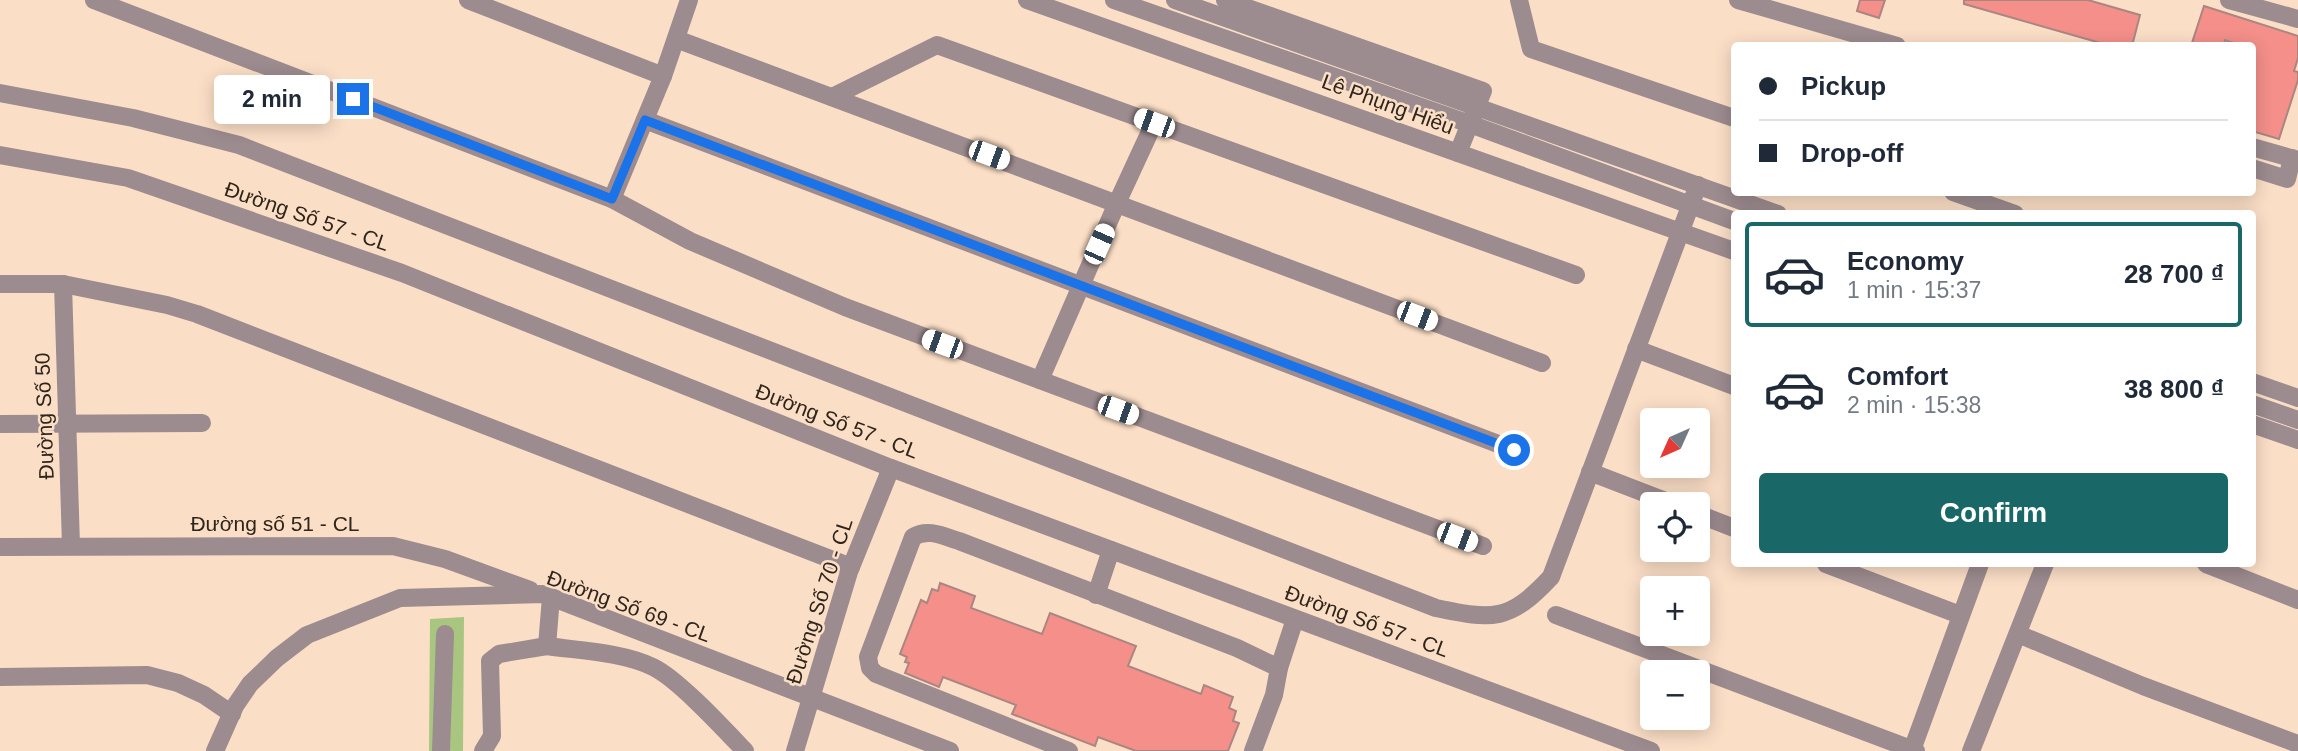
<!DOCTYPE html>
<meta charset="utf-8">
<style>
body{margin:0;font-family:Helvetica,sans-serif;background:#f6f6f7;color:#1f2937;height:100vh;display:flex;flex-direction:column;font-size:26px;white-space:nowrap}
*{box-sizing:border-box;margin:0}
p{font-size:23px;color:#747a83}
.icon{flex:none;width:38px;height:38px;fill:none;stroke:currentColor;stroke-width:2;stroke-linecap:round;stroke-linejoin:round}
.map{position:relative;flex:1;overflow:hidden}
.side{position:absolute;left:1731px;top:210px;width:525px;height:357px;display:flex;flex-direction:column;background:#fff;border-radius:7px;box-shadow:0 4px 18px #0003}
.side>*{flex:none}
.top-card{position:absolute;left:1731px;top:42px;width:525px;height:154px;border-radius:7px;box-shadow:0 4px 18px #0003;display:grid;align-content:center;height:154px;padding:0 28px;background:#fff}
.needle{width:46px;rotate:225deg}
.tools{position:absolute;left:1640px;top:408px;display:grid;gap:14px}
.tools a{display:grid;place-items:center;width:70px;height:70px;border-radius:7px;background:#fff;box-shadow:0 4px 18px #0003;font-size:35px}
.end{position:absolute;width:32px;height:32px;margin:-16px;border:9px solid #1a73e8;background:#fff;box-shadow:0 0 0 4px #fff}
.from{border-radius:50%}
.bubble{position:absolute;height:49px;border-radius:7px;background:#fff;box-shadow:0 4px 18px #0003;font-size:23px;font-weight:800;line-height:49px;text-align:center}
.car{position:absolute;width:21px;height:42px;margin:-21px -10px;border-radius:9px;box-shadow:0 0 5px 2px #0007;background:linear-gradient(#fff 24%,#345 0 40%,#fff 0 76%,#345 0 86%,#fff 0)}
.top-card b{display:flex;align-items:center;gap:24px;height:66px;font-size:26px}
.top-card b+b{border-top:2px solid #e0e1e3}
.top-card i{width:18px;height:18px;background:#1f2937}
ul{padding:12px 0 0;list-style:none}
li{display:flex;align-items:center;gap:21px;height:105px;margin:0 14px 10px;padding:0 14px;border:4px solid transparent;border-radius:7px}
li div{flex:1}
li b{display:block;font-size:26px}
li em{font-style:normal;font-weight:800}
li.current{border-color:#196767}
li>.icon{width:63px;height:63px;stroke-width:1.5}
.primary-button{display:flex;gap:14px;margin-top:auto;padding:14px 28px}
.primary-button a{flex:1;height:80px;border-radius:7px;background:#196767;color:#fff;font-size:28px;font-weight:800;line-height:80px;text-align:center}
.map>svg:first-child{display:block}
.green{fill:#a8c680}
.building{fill:#f48f8a;stroke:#aa8683;stroke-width:2}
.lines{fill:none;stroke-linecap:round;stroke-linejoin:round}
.minor{stroke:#9c8b8f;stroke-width:18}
.route{stroke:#1a73e8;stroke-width:9}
.labels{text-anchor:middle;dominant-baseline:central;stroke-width:5;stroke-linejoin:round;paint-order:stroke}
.street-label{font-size:21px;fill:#30251c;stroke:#fbdec6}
</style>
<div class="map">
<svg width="2298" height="751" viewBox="0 0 2298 751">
<rect width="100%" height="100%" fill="#fbdec6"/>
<polygon class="green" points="464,617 463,751 429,751 430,619"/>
<g class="building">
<polygon points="1860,0 1885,0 1879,18 1857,11"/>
<polygon points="1964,0 2088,0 2140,15 2132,46 2111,46 1964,4"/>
<polygon points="2204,6 2298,36 2298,58 2294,71 2298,72 2298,80 2279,139 2252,131 2252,46 2242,46 2225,40 2224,46 2191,46"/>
<polygon points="940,583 975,596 971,608 1042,634 1050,613 1136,646 1128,666 1201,694 1204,685 1233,697 1229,708 1236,711 1233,721 1239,723 1228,751 1136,751 1098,737 1095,746 1012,714 1016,705 943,677 939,687 905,673 909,663 905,662 907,657 900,654 921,600 927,603 932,589 938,591"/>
</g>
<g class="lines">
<g class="minor">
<polyline points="94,0 612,199 690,241 845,307 1483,546"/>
<polyline points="468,0 663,76"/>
<polyline points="1027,0 1734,251"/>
<polyline points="1114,0 1470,124 1734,221"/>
<polyline points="1175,0 1778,214"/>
<polyline points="1225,0 1483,91 1458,153"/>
<polyline points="1519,0 1531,49 1734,118"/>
<polyline points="1738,0 1897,46"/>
<polyline points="2229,0 2298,19"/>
<polyline points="676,39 1542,363"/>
<path d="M0 93 133 118 239 145 1436 608C1493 620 1509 622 1551 577L1698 185"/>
<polyline points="832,97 937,45 1576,275"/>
<polyline points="645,120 1514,450"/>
<polyline points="2252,147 2298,160"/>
<polyline points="0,155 128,178 402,273 891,468 1651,751"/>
<polyline points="2252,168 2287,179 2292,158"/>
<polyline points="1953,192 2015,214"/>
<polyline points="612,199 663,76 689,0"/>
<polyline points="0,284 63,284 167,305 197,314 851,567"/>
<polyline points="63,284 71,546"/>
<polyline points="1636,349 1734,386"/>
<polyline points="1040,380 1117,203 1154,123"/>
<polyline points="2252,382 2298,398"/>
<polyline points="2252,404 2298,420"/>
<polyline points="0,424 202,423"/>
<polyline points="2252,424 2298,440"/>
<polyline points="1590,472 1673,504"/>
<polyline points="1698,514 1734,528"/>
<polyline points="0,547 393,546 445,559 530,590"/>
<polyline points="1826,564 1960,615"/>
<polyline points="2206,564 2298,600"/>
<polyline points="1096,595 1111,550"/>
<polyline points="1556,615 1916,751"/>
<polyline points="2018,634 2143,686 2298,744"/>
<path d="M547 646C581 651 622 652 653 667 678 679 724 729 745 751"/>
<polyline points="1279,668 1295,619"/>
<polyline points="0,677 147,675 178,683 204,695 232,714"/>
<polyline points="1912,750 1980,564"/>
<polyline points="215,751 235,706 250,684 277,658 307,635 400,598 543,594 950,751"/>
<polyline points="441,751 445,634"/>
<polyline points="483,751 492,736 490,661 499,654 547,646 551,597"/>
<polyline points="795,751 849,572 891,468"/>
<path d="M1069 751 876 674 870 668 868 657 913 537C928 528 943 536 959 541L1237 648 1279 668 1274 695 1253 751"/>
<polyline points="1971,751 2045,564"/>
</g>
</g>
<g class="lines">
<polyline class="route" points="353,99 612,199 645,120 1514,450"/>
</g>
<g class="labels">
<g class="street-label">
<text transform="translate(1388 104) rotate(20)">Lê Phụng Hiểu</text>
<text transform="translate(307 216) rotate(19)">Đường Số 57 - CL</text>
<text transform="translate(44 416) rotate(-92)">Đường Số 50</text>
<text transform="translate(837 421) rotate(21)">Đường Số 57 - CL</text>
<text x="275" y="523">Đường số 51 - CL</text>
<text transform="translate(819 601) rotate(-72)">Đường Số 70 - CL</text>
<text transform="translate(629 606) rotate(20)">Đường Số 69 - CL</text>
<text transform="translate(1367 621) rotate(20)">Đường Số 57 - CL</text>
</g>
</g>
</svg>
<div class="tools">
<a><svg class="needle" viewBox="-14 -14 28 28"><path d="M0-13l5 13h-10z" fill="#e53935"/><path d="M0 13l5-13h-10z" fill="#747a83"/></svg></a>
<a><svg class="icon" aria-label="locate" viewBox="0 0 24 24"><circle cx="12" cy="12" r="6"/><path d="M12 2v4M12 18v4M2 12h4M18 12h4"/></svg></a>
<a>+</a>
<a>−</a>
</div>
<i class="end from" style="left:1514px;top:450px"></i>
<i class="end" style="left:353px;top:99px"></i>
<div class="bubble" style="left:214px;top:75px;width:116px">2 min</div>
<i class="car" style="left:1154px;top:123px;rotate:290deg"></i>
<i class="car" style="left:989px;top:155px;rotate:110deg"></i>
<i class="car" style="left:1099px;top:244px;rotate:24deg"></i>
<i class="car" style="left:1417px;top:316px;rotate:111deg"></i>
<i class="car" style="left:942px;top:344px;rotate:290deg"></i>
<i class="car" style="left:1118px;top:410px;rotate:110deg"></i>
<i class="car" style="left:1457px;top:537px;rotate:111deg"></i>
<div class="top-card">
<b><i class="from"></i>Pickup</b>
<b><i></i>Drop-off</b>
</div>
<section class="side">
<ul>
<li class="current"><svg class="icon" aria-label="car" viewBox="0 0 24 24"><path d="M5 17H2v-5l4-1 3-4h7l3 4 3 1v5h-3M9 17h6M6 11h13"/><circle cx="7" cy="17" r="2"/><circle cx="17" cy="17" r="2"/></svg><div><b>Economy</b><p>1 min · 15:37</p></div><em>28 700 ₫</em></li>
<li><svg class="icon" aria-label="car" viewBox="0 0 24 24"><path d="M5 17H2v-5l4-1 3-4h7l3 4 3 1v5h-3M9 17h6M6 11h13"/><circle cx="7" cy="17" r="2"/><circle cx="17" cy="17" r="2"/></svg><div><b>Comfort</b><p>2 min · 15:38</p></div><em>38 800 ₫</em></li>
</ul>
<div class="primary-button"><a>Confirm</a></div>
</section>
</div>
